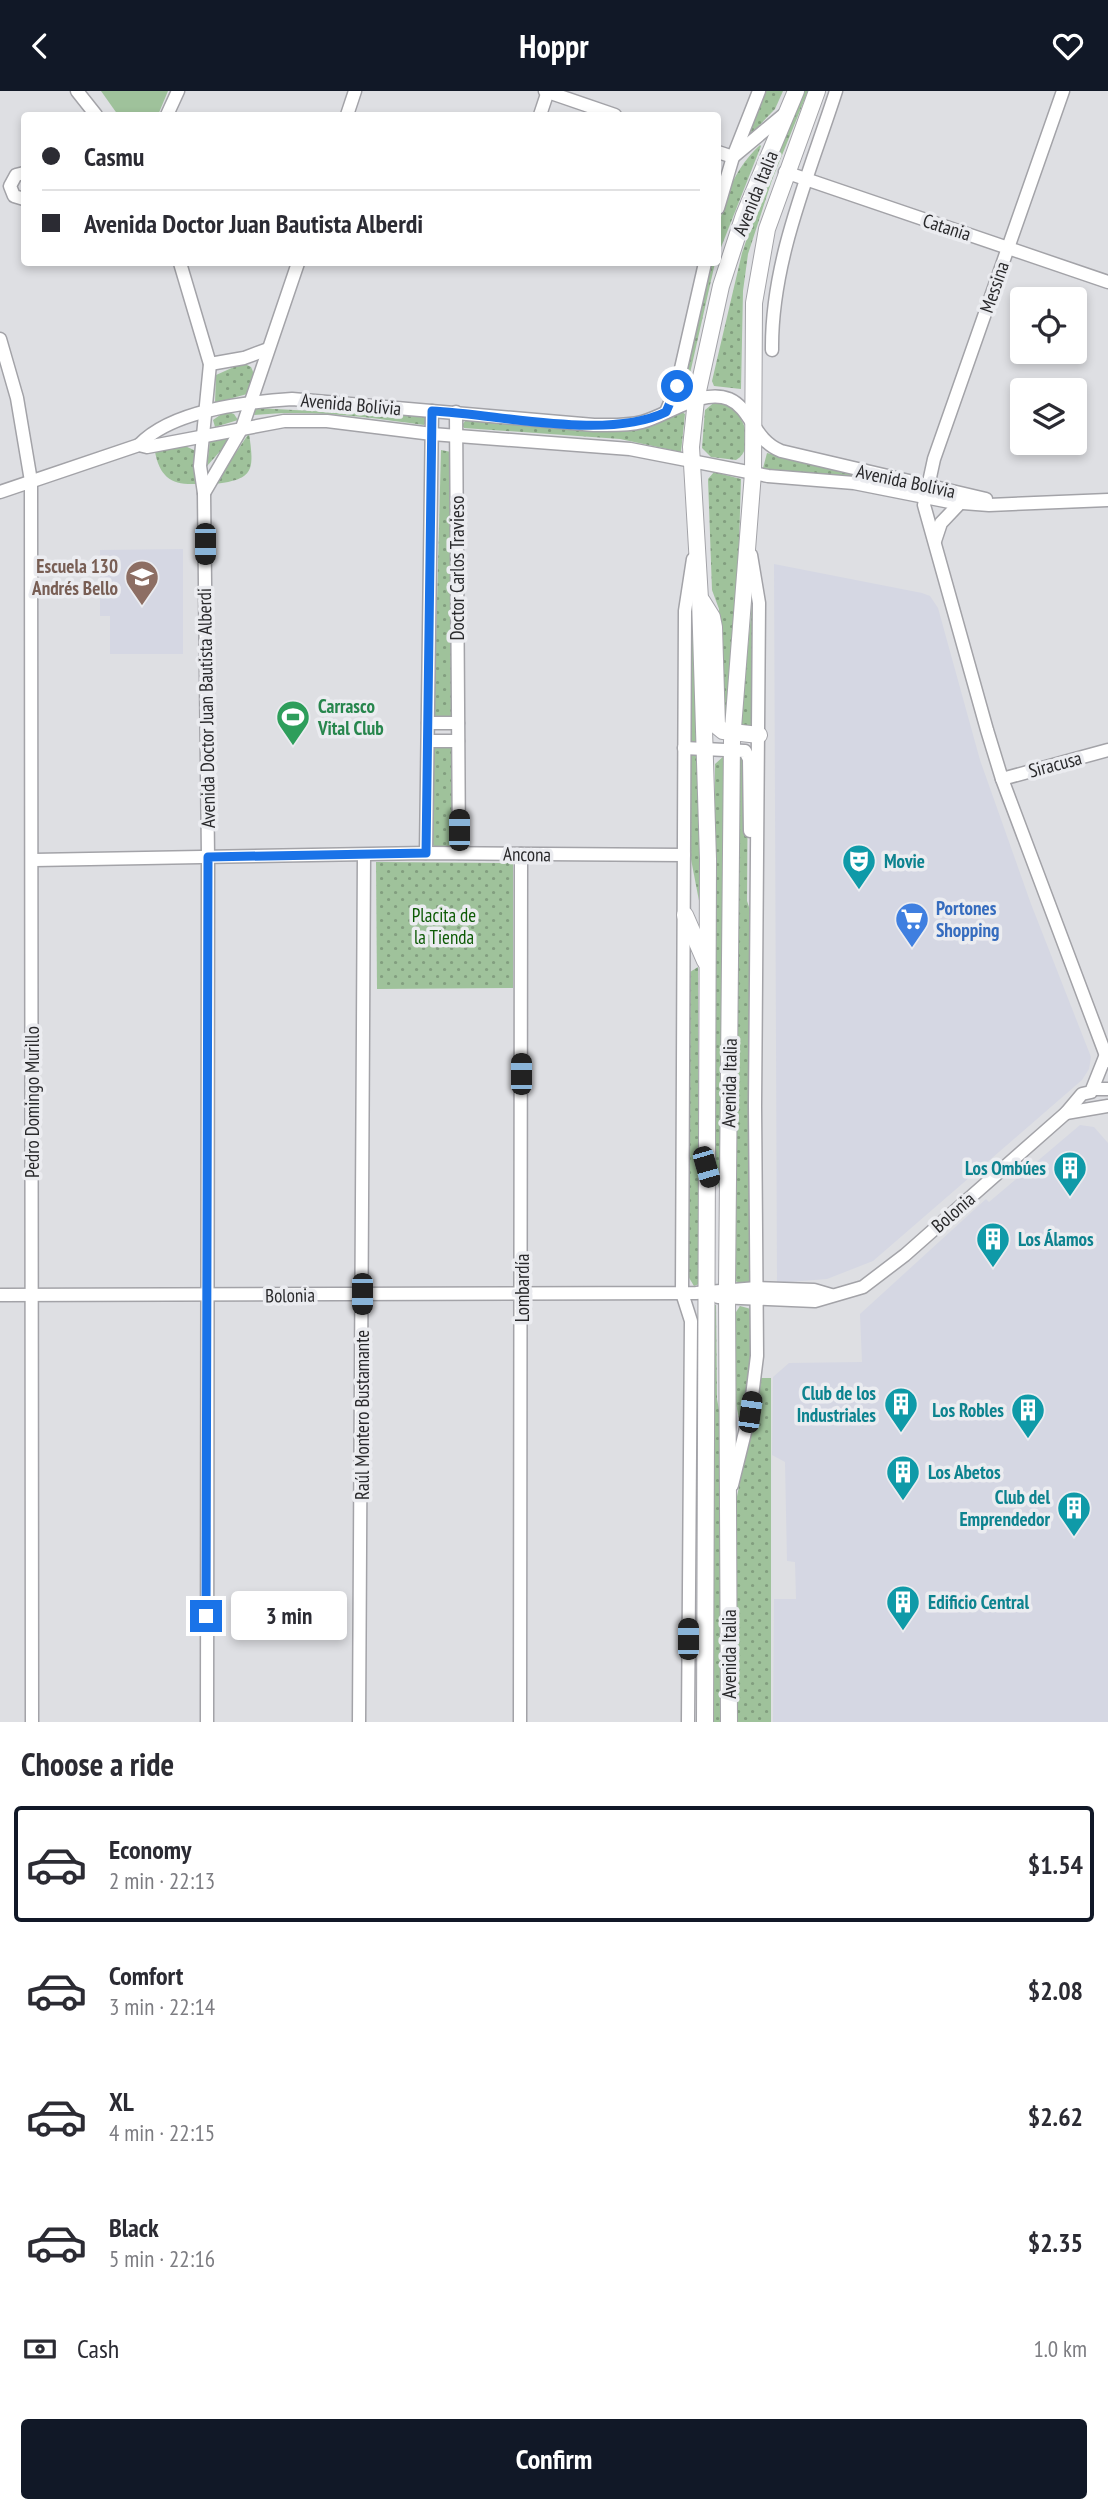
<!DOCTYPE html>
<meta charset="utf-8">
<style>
body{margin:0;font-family:"PT Sans Narrow",sans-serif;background:#f2f2f3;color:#2b2b33;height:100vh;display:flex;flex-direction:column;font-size:26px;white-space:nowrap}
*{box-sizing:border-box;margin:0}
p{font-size:23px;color:#7c7c81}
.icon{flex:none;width:38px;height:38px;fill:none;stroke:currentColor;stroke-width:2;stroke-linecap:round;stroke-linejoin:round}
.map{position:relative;height:1631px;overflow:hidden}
.sheet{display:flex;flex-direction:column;background:#fff;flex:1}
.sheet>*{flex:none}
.guide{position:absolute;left:21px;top:21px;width:700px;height:154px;border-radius:7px;box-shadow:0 4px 10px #0003;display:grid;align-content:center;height:154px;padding:0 21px;background:#fff}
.buttons{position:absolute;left:1010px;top:196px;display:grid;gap:14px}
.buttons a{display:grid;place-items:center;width:77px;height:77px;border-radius:7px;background:#fff;box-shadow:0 4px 10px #0003;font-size:35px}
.end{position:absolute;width:32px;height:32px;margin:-16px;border:9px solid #1a73e8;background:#fff;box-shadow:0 0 0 4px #fff}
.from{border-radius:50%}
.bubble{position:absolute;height:49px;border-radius:7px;background:#fff;box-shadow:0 4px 10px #0003;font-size:23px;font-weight:700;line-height:49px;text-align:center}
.car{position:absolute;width:21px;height:42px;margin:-21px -10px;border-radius:9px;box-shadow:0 0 5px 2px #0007;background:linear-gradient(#222 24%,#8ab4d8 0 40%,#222 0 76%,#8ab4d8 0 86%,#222 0)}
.guide b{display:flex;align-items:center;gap:24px;height:66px;font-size:26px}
.guide b+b{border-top:2px solid #e1e1e2}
.guide i{width:18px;height:18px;background:#2b2b33}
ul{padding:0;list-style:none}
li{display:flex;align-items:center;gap:21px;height:116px;margin:0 14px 10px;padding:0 7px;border:4px solid transparent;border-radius:7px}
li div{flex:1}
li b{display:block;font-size:26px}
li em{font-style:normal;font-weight:700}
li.selected{border-color:#111827}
li>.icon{width:63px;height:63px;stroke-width:1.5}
h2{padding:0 21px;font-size:32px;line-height:84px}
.pay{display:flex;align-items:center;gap:18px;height:77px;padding:0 21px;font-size:26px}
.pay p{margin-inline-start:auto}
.primary-button{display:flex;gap:14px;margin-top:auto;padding:14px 21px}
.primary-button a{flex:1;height:80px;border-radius:7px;background:#111827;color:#fff;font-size:28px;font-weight:700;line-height:80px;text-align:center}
header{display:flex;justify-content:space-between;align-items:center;height:91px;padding:0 21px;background:#111827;color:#fff;font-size:32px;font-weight:700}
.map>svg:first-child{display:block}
.built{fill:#d5d7e3}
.grass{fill:url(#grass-dots)}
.garden{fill:#9fc29b}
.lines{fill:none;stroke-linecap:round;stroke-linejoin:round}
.minor-casing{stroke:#a3a3a8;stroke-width:15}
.major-casing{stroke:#a3a3a8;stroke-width:18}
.minor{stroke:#fff;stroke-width:12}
.major{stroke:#fff;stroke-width:16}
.route{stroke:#1a73e8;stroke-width:9}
.labels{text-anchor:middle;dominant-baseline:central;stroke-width:7;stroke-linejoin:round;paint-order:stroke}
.street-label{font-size:19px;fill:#29292b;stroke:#ebecf0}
.education-label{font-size:19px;font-weight:bold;fill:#785e54;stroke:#ebecf0;text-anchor:end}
.leisure-label{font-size:19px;font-weight:bold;fill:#27864d;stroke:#ebecf0;text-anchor:start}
.culture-label{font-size:19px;font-weight:bold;fill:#0d838f;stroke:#ebecf0;text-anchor:start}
.shop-label{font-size:19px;font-weight:bold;fill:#366cbe;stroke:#ebecf0;text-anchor:start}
.park-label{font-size:19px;fill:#0c5a04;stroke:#ebecf0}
</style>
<header><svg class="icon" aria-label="back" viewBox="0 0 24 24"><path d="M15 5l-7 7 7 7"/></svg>Hoppr<svg class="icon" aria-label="heart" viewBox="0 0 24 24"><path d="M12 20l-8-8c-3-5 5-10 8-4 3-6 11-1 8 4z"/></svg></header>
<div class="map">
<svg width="1108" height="1631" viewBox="0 0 1108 1631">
<defs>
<pattern id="grass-dots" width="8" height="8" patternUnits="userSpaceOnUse" patternTransform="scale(1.75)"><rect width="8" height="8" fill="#9fc29b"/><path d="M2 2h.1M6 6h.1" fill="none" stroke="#829e7f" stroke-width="1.8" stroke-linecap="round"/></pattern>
</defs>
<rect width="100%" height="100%" fill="#dedfe3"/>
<g class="built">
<polygon points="183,458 183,563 110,563 110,525 100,525 100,459"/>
<polygon points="774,473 922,502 930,505 938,517 980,669 1031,813 1091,966 1089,978 1082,989 873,1170 827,1188 777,1192"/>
<polygon points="1080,1034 1094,1036 1108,1052 1108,1631 773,1631 774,1508 796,1508 795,1471 787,1470 785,1371 772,1364 773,1286 789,1272 862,1271 860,1223 986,1108 989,1111"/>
</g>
<g class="grass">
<polygon points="766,0 783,0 775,18 746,48"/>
<polygon points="803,0 808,0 772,89 748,163 743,200 741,298 714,295 712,290 742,162 767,88"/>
<path d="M760 54 761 55 718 164C717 122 729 83 760 54Z"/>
<polygon points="710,172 715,172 686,300 682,298"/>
<polygon points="243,272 251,276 254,283 247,303 215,312 216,284"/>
<path d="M716 310C745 314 757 357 736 369L711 366 702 357 705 319Z"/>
<path d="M256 317 426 326 429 328 424 334C367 326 312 318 254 324Z"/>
<polygon points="226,320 234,323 238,329 215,336 213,329"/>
<polygon points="682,321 685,323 681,361 620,348 464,337 462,334 466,329 597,339"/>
<path d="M249 342C254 379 255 388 215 393Z"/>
<polygon points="230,344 231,348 207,375 210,350"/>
<path d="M183 354 196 360V393C171 394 160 386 155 361Z"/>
<polygon points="441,359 451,361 455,626 435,626 434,624"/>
<polygon points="767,362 911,396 911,398 847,386 766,379 763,377"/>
<polygon points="714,381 741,388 738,486 726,632 724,634 719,518 712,499 708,388"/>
<polygon points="752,513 755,635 740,638"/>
<polygon points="692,532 697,653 690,653 689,533"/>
<polygon points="455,655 455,755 435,756 431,752 433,656"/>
<polygon points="690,662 697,663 701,820 689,758"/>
<polygon points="725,664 720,1173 719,1097 714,1073 715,673"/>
<polygon points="737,664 748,667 747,810 752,825 749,1194 734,1190"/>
<polygon points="376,771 513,772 513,897 377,898"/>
<polygon points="698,876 699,1193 694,1195 688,1185 688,905 690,881"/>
<polygon points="713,1214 716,1214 717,1308 721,1329 722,1631 712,1631"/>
<polygon points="740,1215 751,1218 752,1295 741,1338 735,1308 736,1221"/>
<polygon points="760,1287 771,1287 771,1631 730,1631 733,1426"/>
</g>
<polygon class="garden" points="101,0 168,0 158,24 118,24"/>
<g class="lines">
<g class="minor-casing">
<g id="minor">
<polyline points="77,0 96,24"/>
<polyline points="545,0 615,24"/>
<polyline points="1063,0 934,368 924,414 987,639 1002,688 1108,970"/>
<polyline points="167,24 178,0"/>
<polyline points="347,24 355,0"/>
<polyline points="540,24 548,0"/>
<polyline points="718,61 733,66 788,20"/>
<polyline points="785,81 1108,191"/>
<polyline points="24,82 16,84 10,95 14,105 24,108"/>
<polyline points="718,117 733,66 759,0"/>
<polyline points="180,172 210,273 200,375 204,402 208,766 207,1631"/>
<polyline points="0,248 17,307 31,390 32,1631"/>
<path d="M772 259C771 170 809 84 836 0"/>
<polyline points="210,273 244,267 268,258"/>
<polyline points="456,321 459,762"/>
<polyline points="666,321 677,295 705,172"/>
<path d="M139 354C172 319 246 311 292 308L594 334C609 334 627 335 642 331 668 324 702 297 729 308 752 318 753 349 781 360L986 408"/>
<polyline points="0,401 139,354 147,356 284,330 327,330 432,343 630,358 768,385 854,392 950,411 989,414 1108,409"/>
<polyline points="204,402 242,337 298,172"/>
<polyline points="935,450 941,432 960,412"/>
<polyline points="428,632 458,632"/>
<polyline points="428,650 458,650"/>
<polyline points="684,657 745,660 749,668 750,740"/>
<polyline points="1002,688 1108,659"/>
<polyline points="426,762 432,320"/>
<polyline points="34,769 426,762 684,764"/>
<polyline points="1095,998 1108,998"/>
<polyline points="1066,1022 1108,1015"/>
<polyline points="0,1204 696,1202 757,1197 814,1199 831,1204"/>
<polyline points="718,1206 815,1210 863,1196 905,1164 1066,1022 1082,1003 1091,1001 1107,961"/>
<polyline points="732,1394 750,1321 757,1265 755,1015 759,512 751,464"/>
<polyline points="359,1631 364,764"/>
<polyline points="520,1631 521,763"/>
<polyline points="688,1631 691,1230 682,1202 685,520 693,468"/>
</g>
</g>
<g class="major-casing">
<g id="major">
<polyline points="702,510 712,526 714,536 717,635 723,640 759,644"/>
<polyline points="685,824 705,870"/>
<polyline points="705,1631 708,768 700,508 691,356 696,309 721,195 744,124 796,0"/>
<polyline points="729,1631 727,1198 732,650 753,382 754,212 767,138 817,0"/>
</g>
</g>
<use href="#minor" class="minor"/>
<use href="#major" class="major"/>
</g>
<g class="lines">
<path class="route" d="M206 1525 208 766 426 762 432 320C499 323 606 350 666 321L677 295"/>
</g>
<defs>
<g id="school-pin" transform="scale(1.75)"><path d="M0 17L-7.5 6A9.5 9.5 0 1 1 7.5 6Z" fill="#8d6e63" stroke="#ebecf0"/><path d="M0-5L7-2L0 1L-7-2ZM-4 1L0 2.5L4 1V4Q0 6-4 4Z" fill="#fff"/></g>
<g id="stadium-pin" transform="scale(1.75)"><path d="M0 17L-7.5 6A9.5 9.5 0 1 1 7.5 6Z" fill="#2e9e5b" stroke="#ebecf0"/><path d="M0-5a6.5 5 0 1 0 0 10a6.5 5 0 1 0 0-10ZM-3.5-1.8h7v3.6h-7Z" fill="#fff"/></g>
<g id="theatre-pin" transform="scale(1.75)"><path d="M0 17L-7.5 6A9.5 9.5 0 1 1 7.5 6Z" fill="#0f9aa8" stroke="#ebecf0"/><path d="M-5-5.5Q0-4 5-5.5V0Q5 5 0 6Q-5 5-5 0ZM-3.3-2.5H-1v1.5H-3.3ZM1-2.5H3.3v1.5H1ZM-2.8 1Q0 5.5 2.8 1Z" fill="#fff"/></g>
<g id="supermarket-pin" transform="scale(1.75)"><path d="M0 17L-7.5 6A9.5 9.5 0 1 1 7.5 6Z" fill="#3f7fe0" stroke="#ebecf0"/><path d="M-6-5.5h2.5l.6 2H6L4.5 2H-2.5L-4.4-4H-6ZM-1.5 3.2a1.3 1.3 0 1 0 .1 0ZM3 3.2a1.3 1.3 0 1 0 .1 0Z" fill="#fff"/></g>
<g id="building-pin" transform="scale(1.75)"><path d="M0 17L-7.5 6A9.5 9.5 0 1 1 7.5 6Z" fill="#0f9aa8" stroke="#ebecf0"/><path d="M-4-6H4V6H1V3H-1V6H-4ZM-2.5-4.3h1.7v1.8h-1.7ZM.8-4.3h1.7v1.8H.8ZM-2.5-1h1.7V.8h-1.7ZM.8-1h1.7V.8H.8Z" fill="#fff"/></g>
</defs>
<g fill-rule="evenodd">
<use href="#school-pin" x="142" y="486"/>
<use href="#stadium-pin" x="293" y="626"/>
<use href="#theatre-pin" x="859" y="770"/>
<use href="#supermarket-pin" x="912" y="828"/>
<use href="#building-pin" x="1070" y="1077"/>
<use href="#building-pin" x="993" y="1148"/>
<use href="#building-pin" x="901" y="1313"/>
<use href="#building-pin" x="1028" y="1319"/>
<use href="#building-pin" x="903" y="1381"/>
<use href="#building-pin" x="1074" y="1417"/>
<use href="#building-pin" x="903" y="1511"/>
</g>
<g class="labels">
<g class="street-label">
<text transform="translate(755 102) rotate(-68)">Avenida Italia</text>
<text transform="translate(947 136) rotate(18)">Catania</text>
<text transform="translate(994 196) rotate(-71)">Messina</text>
<text transform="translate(351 313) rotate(5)">Avenida Bolivia</text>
<text transform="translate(906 390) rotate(12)">Avenida Bolivia</text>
<text transform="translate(457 477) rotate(-90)">Doctor Carlos Travieso</text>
<text transform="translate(206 617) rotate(-91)">Avenida Doctor Juan Bautista Alberdi</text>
<text transform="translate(1055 673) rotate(-15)">Siracusa</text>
<text transform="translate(527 763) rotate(1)">Ancona</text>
<text transform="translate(729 992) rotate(-89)">Avenida Italia</text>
<text transform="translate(32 1011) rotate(-90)">Pedro Domingo Murillo</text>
<text transform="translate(953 1121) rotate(-41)">Bolonia</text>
<text transform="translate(522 1197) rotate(-90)">Lombardía</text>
<text transform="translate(290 1204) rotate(-1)">Bolonia</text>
<text transform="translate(362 1324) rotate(-90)">Raúl Montero Bustamante</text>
<text transform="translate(729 1563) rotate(-90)">Avenida Italia</text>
</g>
<g class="education-label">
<text x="118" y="475">Escuela 130<tspan x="118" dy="22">Andrés Bello</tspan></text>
</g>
<g class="leisure-label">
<text x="318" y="615">Carrasco<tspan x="318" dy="22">Vital Club</tspan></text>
</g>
<g class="culture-label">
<text x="884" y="770">Movie</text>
<text x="1046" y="1077" text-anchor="end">Los Ombúes</text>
<text x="1018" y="1148">Los Álamos</text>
<text x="876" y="1302" text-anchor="end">Club de los<tspan x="876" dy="22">Industriales</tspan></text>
<text x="1004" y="1319" text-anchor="end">Los Robles</text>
<text x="928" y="1381">Los Abetos</text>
<text x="1050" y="1406" text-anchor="end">Club del<tspan x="1050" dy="22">Emprendedor</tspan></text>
<text x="928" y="1511">Edificio Central</text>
</g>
<g class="shop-label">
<text x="936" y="817">Portones<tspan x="936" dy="22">Shopping</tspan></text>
</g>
<g class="park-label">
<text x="444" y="824">Placita de<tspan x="444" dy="22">la Tienda</tspan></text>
</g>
</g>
</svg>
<div class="buttons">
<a><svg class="icon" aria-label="locate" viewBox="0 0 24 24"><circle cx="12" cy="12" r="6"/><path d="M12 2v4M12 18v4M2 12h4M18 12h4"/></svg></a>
<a><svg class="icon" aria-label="layers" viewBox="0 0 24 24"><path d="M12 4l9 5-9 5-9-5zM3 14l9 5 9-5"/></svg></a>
</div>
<i class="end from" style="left:677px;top:295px"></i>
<i class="end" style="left:206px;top:1525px"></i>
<div class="bubble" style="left:231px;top:1500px;width:116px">3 min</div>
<i class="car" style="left:205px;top:453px;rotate:180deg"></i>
<i class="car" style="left:459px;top:739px;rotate:0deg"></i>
<i class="car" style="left:521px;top:983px;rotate:0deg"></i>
<i class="car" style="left:706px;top:1076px;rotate:164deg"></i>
<i class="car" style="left:362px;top:1203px;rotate:180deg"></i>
<i class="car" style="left:750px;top:1321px;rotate:8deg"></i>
<i class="car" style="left:688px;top:1548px;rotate:0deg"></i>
<div class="guide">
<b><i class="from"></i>Casmu</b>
<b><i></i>Avenida Doctor Juan Bautista Alberdi</b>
</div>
</div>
<section class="sheet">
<h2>Choose a ride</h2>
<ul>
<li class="selected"><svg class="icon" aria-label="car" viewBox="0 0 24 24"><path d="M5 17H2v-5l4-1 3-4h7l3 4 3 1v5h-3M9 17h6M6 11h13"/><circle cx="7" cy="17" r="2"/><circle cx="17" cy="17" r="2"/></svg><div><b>Economy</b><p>2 min · 22:13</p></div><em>$1.54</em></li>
<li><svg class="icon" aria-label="car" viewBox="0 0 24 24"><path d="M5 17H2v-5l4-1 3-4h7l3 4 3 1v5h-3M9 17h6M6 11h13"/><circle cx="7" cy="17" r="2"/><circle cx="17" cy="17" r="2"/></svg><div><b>Comfort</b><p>3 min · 22:14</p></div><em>$2.08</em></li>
<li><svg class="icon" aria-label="car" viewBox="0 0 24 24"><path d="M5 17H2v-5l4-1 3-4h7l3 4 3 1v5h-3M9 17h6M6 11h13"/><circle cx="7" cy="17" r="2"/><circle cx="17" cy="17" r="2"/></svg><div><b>XL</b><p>4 min · 22:15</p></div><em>$2.62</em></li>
<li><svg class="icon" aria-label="car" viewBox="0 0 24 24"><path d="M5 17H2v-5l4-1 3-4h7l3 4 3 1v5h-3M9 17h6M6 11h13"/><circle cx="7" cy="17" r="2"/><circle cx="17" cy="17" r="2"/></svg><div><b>Black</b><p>5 min · 22:16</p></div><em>$2.35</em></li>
</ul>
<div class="pay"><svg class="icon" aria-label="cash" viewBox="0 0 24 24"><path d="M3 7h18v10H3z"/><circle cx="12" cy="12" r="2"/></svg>Cash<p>1.0 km</p></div>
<div class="primary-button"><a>Confirm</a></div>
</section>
